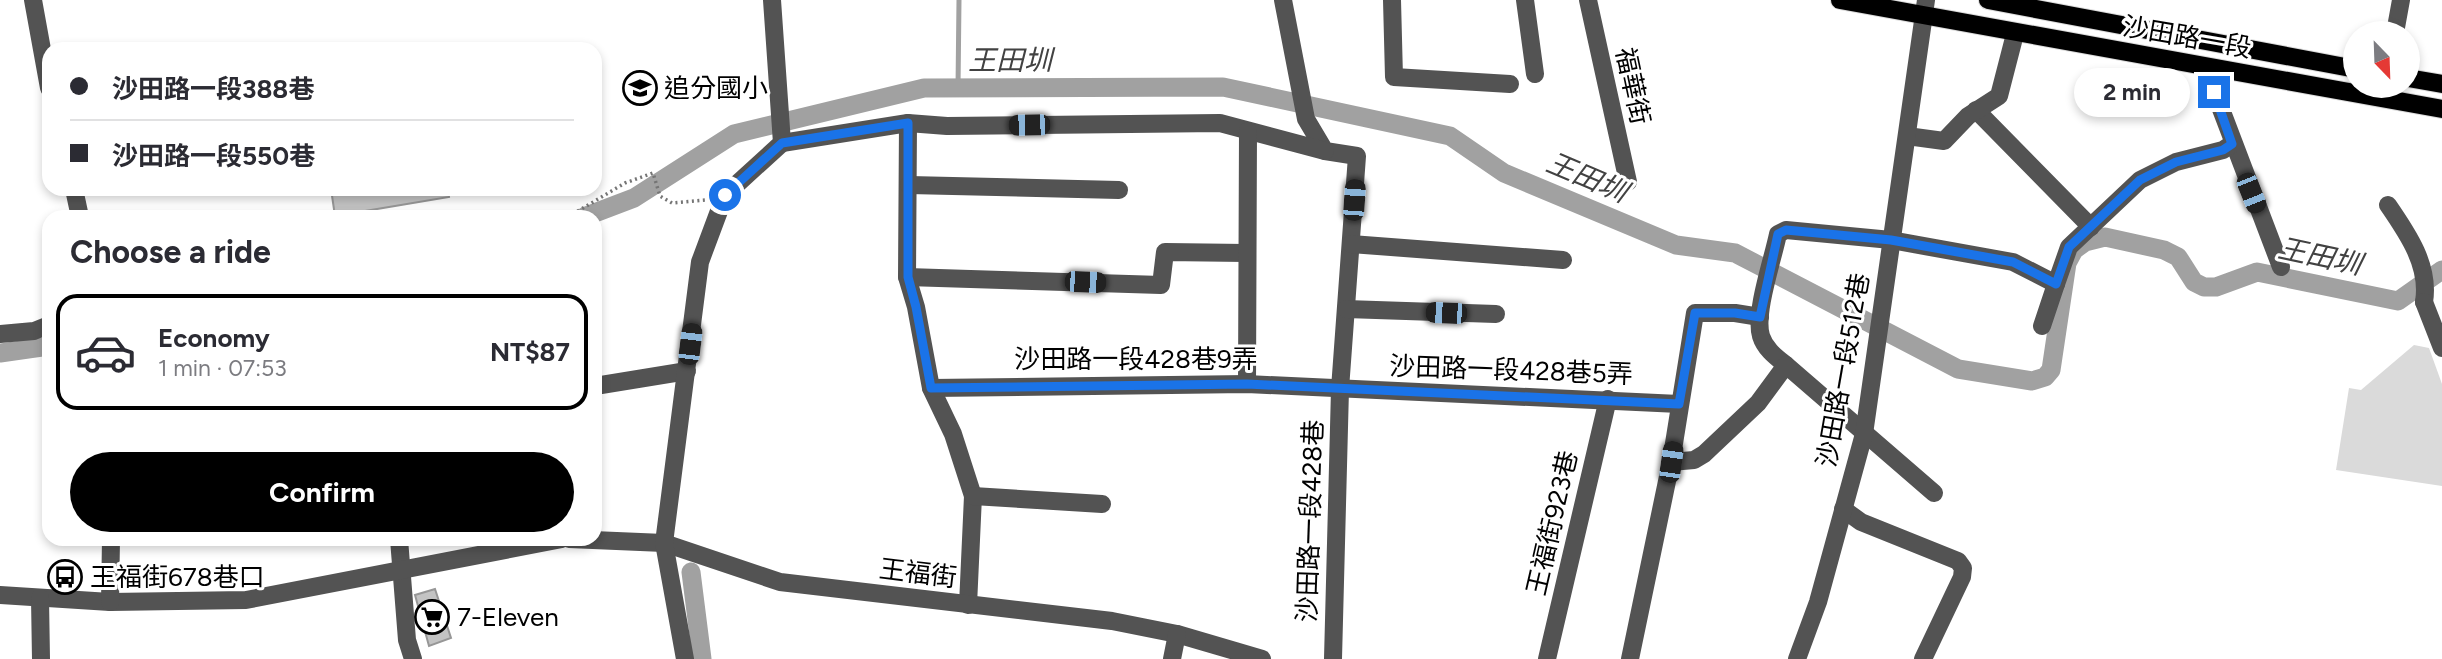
<!DOCTYPE html>
<meta charset="utf-8">
<style>
body{margin:0;font-family:Figtree,"Noto Sans TC",sans-serif;background:#f7f7f7;color:#2b2b33;height:100vh;display:flex;flex-direction:column;font-size:26px;white-space:nowrap}
*{box-sizing:border-box;margin:0}
p{font-size:23px;color:#7c7c81}
.icon{flex:none;width:38px;height:38px;fill:none;stroke:currentColor;stroke-width:2;stroke-linecap:round;stroke-linejoin:round}
.map{position:relative;flex:1;overflow:hidden}
.sheet{position:absolute;left:42px;top:210px;width:560px;height:336px;display:flex;flex-direction:column;background:#fff;border-radius:21px;box-shadow:0 4px 10px #0003}
.sheet>*{flex:none}
.top-card{position:absolute;left:42px;top:42px;width:560px;height:154px;border-radius:21px;box-shadow:0 4px 10px #0003;display:grid;align-content:center;height:154px;padding:0 28px;background:#fff}
.needle{width:46px;rotate:157deg}
.fabs{position:absolute;left:2343px;top:21px;display:grid;gap:14px}
.fabs a{display:grid;place-items:center;width:77px;height:77px;border-radius:50%;background:#fff;box-shadow:0 4px 10px #0003;font-size:35px}
.end{position:absolute;width:32px;height:32px;margin:-16px;border:9px solid #1a73e8;background:#fff;box-shadow:0 0 0 4px #fff}
.from{border-radius:50%}
.bubble{position:absolute;height:49px;border-radius:24px;background:#fff;box-shadow:0 4px 10px #0003;font-size:23px;font-weight:700;line-height:49px;text-align:center}
.car{position:absolute;width:21px;height:42px;margin:-21px -10px;border-radius:9px;box-shadow:0 0 5px 2px #0007;background:linear-gradient(#222 24%,#8ab4d8 0 40%,#222 0 76%,#8ab4d8 0 86%,#222 0)}
.top-card b{display:flex;align-items:center;gap:24px;height:66px;font-size:26px}
.top-card b+b{border-top:2px solid #e1e1e2}
.top-card i{width:18px;height:18px;background:#2b2b33}
ul{padding:0;list-style:none}
li{display:flex;align-items:center;gap:21px;height:116px;margin:0 14px 10px;padding:0 14px;border:4px solid #e1e1e2;border-radius:21px}
li div{flex:1}
li b{display:block;font-size:26px}
li em{font-style:normal;font-weight:700}
li.current{border-color:#000}
li>.icon{width:63px;height:63px;stroke-width:1.5}
h2{padding:0 28px;font-size:32px;line-height:84px}
.action{display:flex;gap:14px;margin-top:auto;padding:14px 28px}
.action a{flex:1;height:80px;border-radius:42px;background:#000;color:#fff;font-size:28px;font-weight:700;line-height:80px;text-align:center}
.map>svg:first-child{display:block}
.green{fill:#dadada}
.lines{fill:none;stroke-linecap:round;stroke-linejoin:round}
.stream{stroke:#a1a1a1;stroke-width:5}
.canal{stroke:#a1a1a1;stroke-width:19}
.building{fill:#c3c3c3;stroke:#979797;stroke-width:2}
.major-casing{stroke:#dbdbdb;stroke-width:20}
.path{stroke:#757575;stroke-width:3.5;stroke-dasharray:2 3.5;stroke-linecap:butt}
.minor{stroke:#535353;stroke-width:18}
.major{stroke:#000;stroke-width:18}
.route{stroke:#1a73e8;stroke-width:9}
.labels{text-anchor:middle;dominant-baseline:central;stroke-width:6;stroke-linejoin:round;paint-order:stroke}
.street-label{font-size:26px;fill:#000;stroke:#fff}
.poi-label{font-size:26px;fill:#000;stroke:#fff;text-anchor:start}
.water-label{font-size:28px;font-style:italic;fill:#424242;stroke:#fff}
</style>
<div class="map">
<svg width="2442" height="659" viewBox="0 0 2442 659">
<rect width="100%" height="100%" fill="#fff"/>
<polygon class="green" points="2414,345 2429,348 2442,384 2442,486 2336,470 2349,388 2361,390"/>
<g class="lines">
<polyline class="stream" points="958,88 959,0"/>
<g class="canal">
<polyline points="584,217 634,198 734,134 924,88 1223,87 1450,136 1504,173 1676,245 1735,253 1958,369 2032,381 2045,377 2051,370 2067,263 2074,250 2085,242 2105,237 2164,250 2178,257 2194,282 2204,287 2216,287 2257,272 2398,301 2442,270"/>
<polyline points="0,353 49,346"/>
<polyline points="691,572 702,659"/>
</g>
</g>
<g class="building">
<polygon points="331,189 448,189 449,197 335,216"/>
<polygon points="435,589 451,638 429,646 415,595"/>
</g>
<g class="lines">
<g class="major-casing">
<g id="major">
<polyline points="1840,0 2442,109"/>
<polyline points="1988,0 2356,69"/>
<polyline points="2408,78 2442,84"/>
</g>
</g>
<polyline class="path" points="568,217 625,183 653,173 660,196 672,203 706,200"/>
<g class="minor">
<polyline points="33,0 49,88"/>
<polyline points="1283,0 1306,119 1325,151 1357,156 1340,389 1333,659"/>
<polyline points="1392,0 1394,77 1510,84"/>
<polyline points="1525,0 1535,74"/>
<polyline points="1588,0 1628,182"/>
<polyline points="2395,33 2401,0"/>
<polyline points="2205,67 2281,267"/>
<polyline points="1976,110 2091,227"/>
<polyline points="908,123 907,277 916,307 931,388 953,434 973,496 968,605"/>
<polyline points="1907,136 1944,141 1968,116 1999,96 2015,34"/>
<polyline points="782,143 908,123 947,126 1220,123 1325,151"/>
<polyline points="909,185 1119,190"/>
<polyline points="74,189 80,217"/>
<path d="M2388 205C2408 234 2430 266 2424 302"/>
<polyline points="1351,244 1563,260"/>
<polyline points="907,277 1161,285 1165,252 1246,253"/>
<polyline points="2056,284 2069,247 2140,180 2176,162 2223,150 2232,144"/>
<polyline points="2424,302 2442,348"/>
<polyline points="1346,309 1496,314"/>
<polyline points="0,334 34,331 49,325"/>
<path d="M1786 365C1776 357 1765 349 1761 336 1754 313 1773 259 1778 234L1786 230 1891 240 2013 262 2056 284 2042 326"/>
<polyline points="1247,384 1248,131"/>
<polyline points="595,386 687,371"/>
<polyline points="931,388 1247,384 1679,404"/>
<polyline points="1671,462 1694,460 1704,454 1758,403 1786,365 1934,493"/>
<polyline points="973,496 1102,504"/>
<polyline points="1843,509 1861,522 1958,561 1963,568 1962,577 1923,659"/>
<polyline points="399,539 407,640 413,659"/>
<polyline points="569,539 664,543 780,582 1112,621 1177,634 1262,659"/>
<polyline points="0,595 110,602 246,600 562,539"/>
<polyline points="40,598 41,659"/>
<polyline points="110,602 111,539"/>
<polyline points="685,659 664,543 700,262 725,195 782,143 772,0"/>
<polyline points="1172,659 1177,634"/>
<polyline points="1547,659 1608,399"/>
<polyline points="1630,659 1671,462 1695,313 1735,313 1760,317"/>
<polyline points="1797,659 1818,602 1864,434 1926,0"/>
</g>
<use href="#major" class="major"/>
</g>
<g class="lines">
<polyline class="route" points="725,195 782,143 908,123 908,277 916,307 931,388 1247,384 1679,404 1695,313 1735,313 1760,317 1778,234 1786,230 1891,240 2013,262 2056,284 2069,247 2140,180 2176,162 2223,150 2232,144 2214,92"/>
</g>
<defs>
<g id="school-ring" transform="scale(1.75)"><circle r="9.5" fill="#fff" stroke="#000" stroke-width="1.5"/><path d="M0-5L7-2L0 1L-7-2ZM-4 1L0 2.5L4 1V4Q0 6-4 4Z" fill="#000"/></g>
<g id="bus-ring" transform="scale(1.75)"><circle r="9.5" fill="#fff" stroke="#000" stroke-width="1.5"/><path d="M-5-6H5V4H4V6H2V4H-2V6H-4V4H-5ZM-3.5-4V0h7V-4ZM-3.5 1.2v1.5H-2V1.2ZM2 1.2v1.5H3.5V1.2Z" fill="#000"/></g>
<g id="supermarket-ring" transform="scale(1.75)"><circle r="9.5" fill="#fff" stroke="#000" stroke-width="1.5"/><path d="M-6-5.5h2.5l.6 2H6L4.5 2H-2.5L-4.4-4H-6ZM-1.5 3.2a1.3 1.3 0 1 0 .1 0ZM3 3.2a1.3 1.3 0 1 0 .1 0Z" fill="#000"/></g>
</defs>
<g fill-rule="evenodd">
<use href="#school-ring" x="640" y="88"/>
<use href="#bus-ring" x="65" y="577"/>
<use href="#supermarket-ring" x="432" y="617"/>
</g>
<g class="labels">
<g class="street-label">
<text transform="translate(2187 37) rotate(10)">沙田路一段</text>
<text transform="translate(1633 86) rotate(78)">福華街</text>
<text x="1136" y="359">沙田路一段428巷9弄</text>
<text transform="translate(1511 370) rotate(2)">沙田路一段428巷5弄</text>
<text transform="translate(1843 370) rotate(-80)">沙田路一段512巷</text>
<text transform="translate(1310 521) rotate(-88)">沙田路一段428巷</text>
<text transform="translate(1552 523) rotate(-77)">王福街923巷</text>
<text transform="translate(918 573) rotate(7)">王福街</text>
</g>
<g class="poi-label">
<text x="664" y="88">追分國小</text>
<text x="90" y="577">王福街678巷口</text>
<text x="457" y="617">7-Eleven</text>
</g>
<g class="water-label">
<text x="1010" y="60">王田圳</text>
<text transform="translate(1587 177) rotate(23)">王田圳</text>
<text transform="translate(2320 256) rotate(12)">王田圳</text>
</g>
</g>
</svg>
<div class="fabs">
<a><svg class="needle" viewBox="-14 -14 28 28"><path d="M0-13l5 13h-10z" fill="#e53935"/><path d="M0 13l5-13h-10z" fill="#7c7c81"/></svg></a>
</div>
<i class="end from" style="left:725px;top:195px"></i>
<i class="end" style="left:2214px;top:92px"></i>
<div class="bubble" style="left:2074px;top:68px;width:116px">2 min</div>
<i class="car" style="left:1029px;top:125px;rotate:269deg"></i>
<i class="car" style="left:2251px;top:193px;rotate:158deg"></i>
<i class="car" style="left:1354px;top:200px;rotate:4deg"></i>
<i class="car" style="left:1085px;top:282px;rotate:92deg"></i>
<i class="car" style="left:1446px;top:313px;rotate:272deg"></i>
<i class="car" style="left:690px;top:344px;rotate:7deg"></i>
<i class="car" style="left:1671px;top:462px;rotate:8deg"></i>
<div class="top-card">
<b><i class="from"></i>沙田路一段388巷</b>
<b><i></i>沙田路一段550巷</b>
</div>
<section class="sheet">
<h2>Choose a ride</h2>
<ul>
<li class="current"><svg class="icon" aria-label="car" viewBox="0 0 24 24"><path d="M5 17H2v-5l4-1 3-4h7l3 4 3 1v5h-3M9 17h6M6 11h13"/><circle cx="7" cy="17" r="2"/><circle cx="17" cy="17" r="2"/></svg><div><b>Economy</b><p>1 min · 07:53</p></div><em>NT$87</em></li>
</ul>
<div class="action"><a>Confirm</a></div>
</section>
</div>
